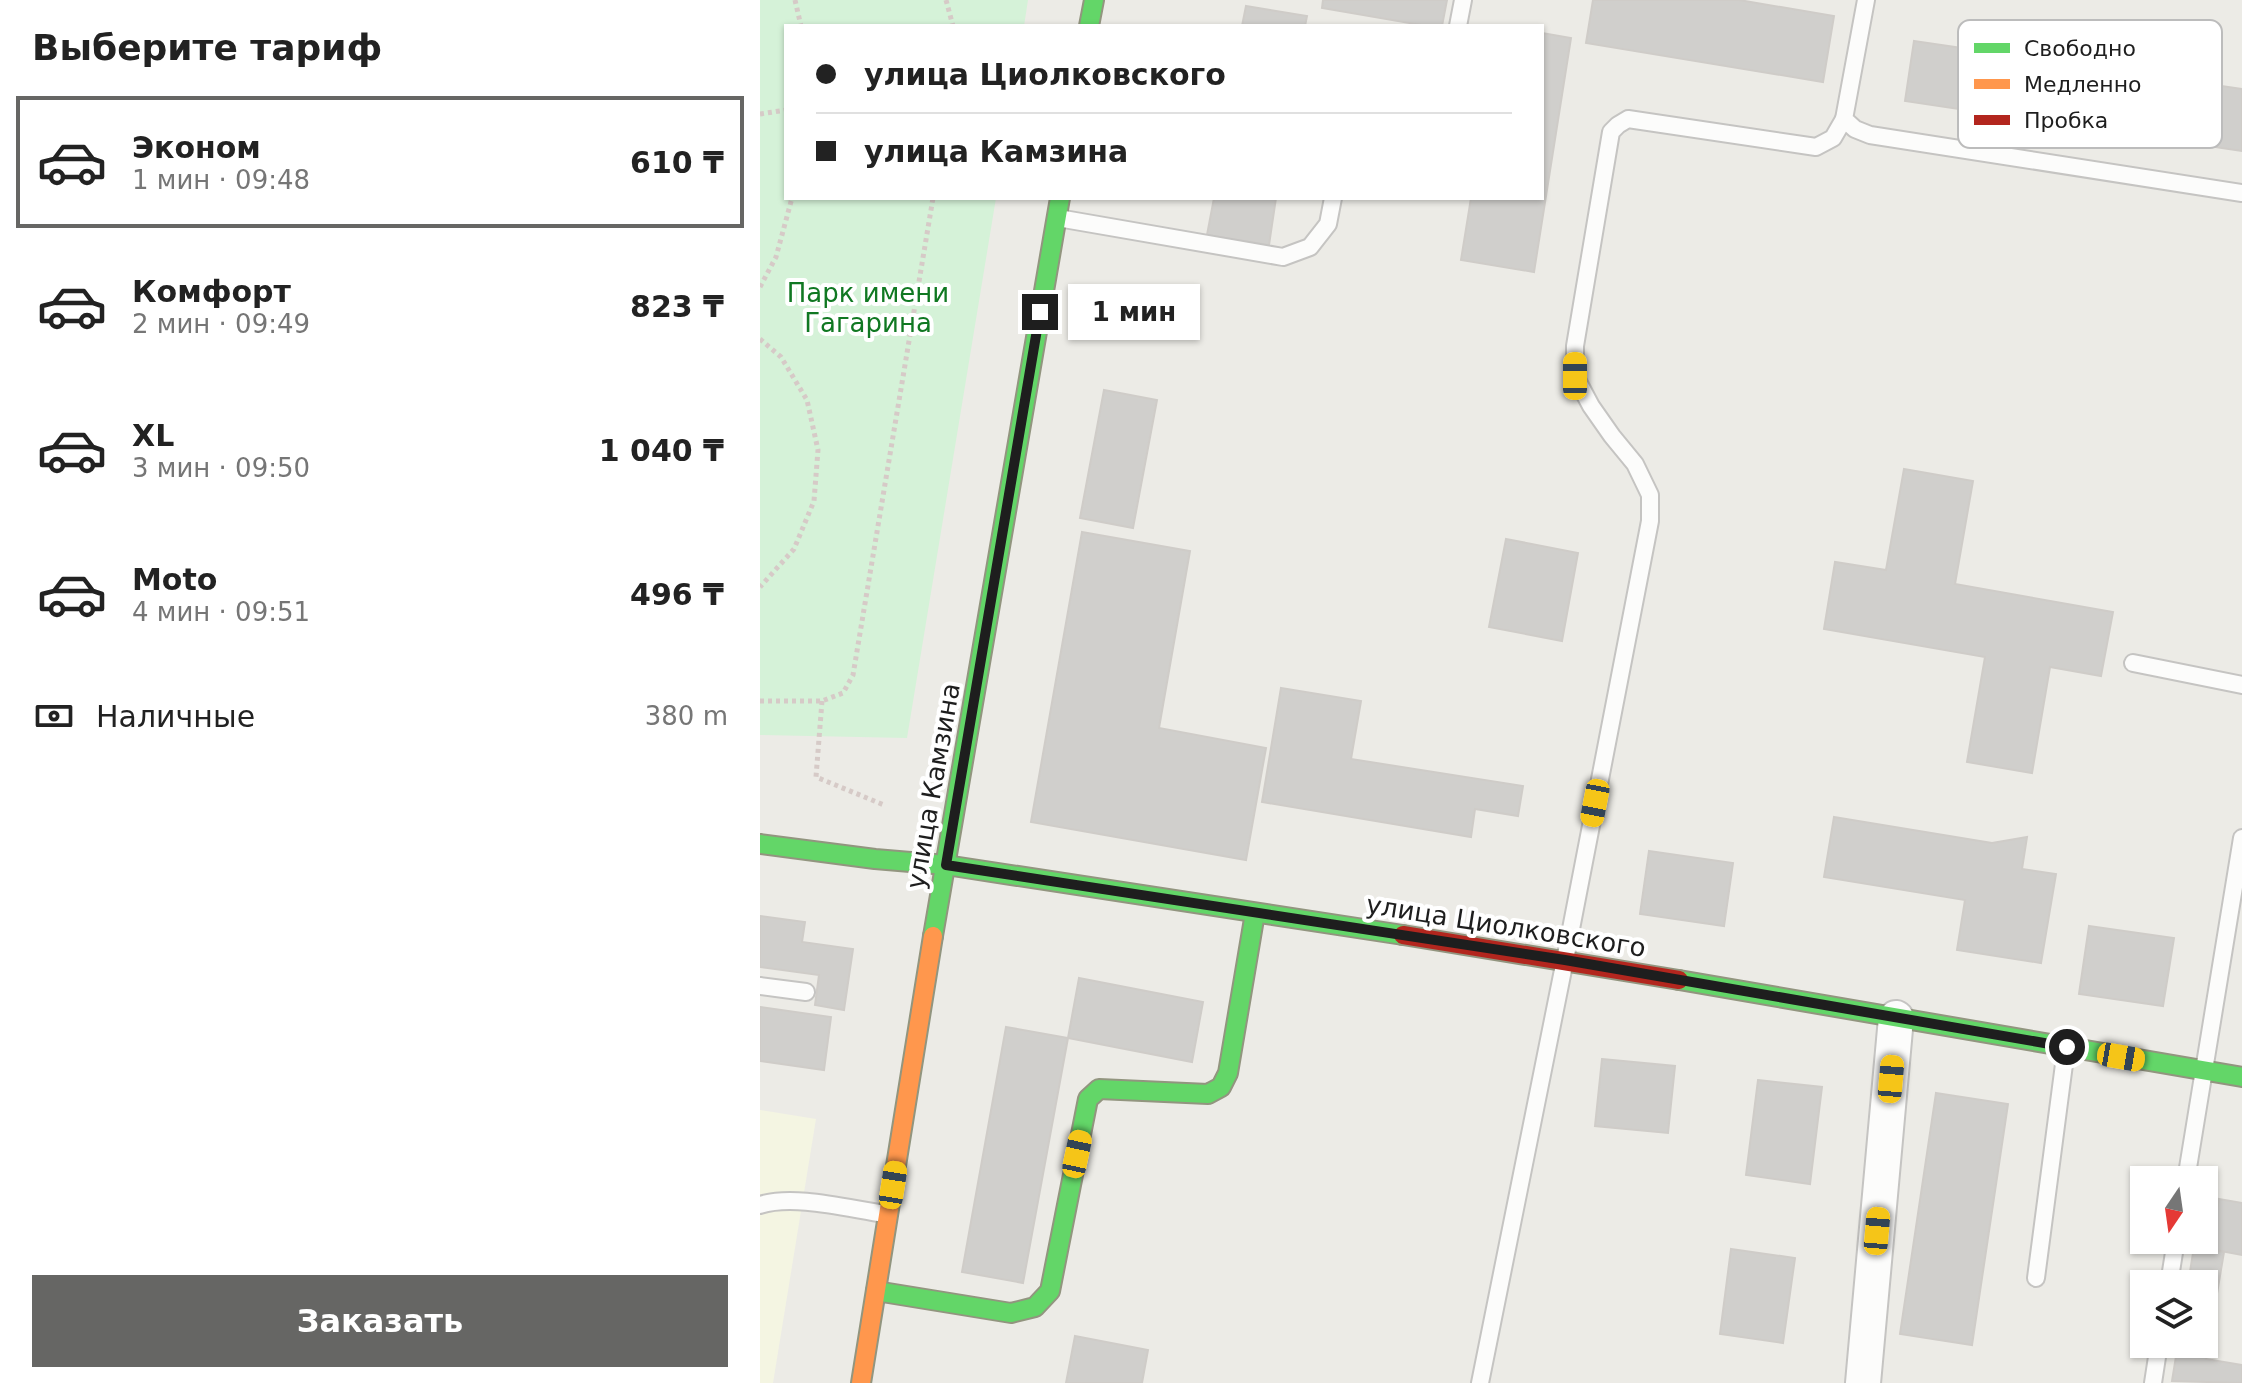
<!DOCTYPE html>
<html lang="ru">
<meta charset="utf-8">
<style>
body{margin:0;font-family:"DejaVu Sans",sans-serif;background:#f6f6f6;color:#222;height:100vh;display:flex;flex-direction:column;font-size:30px;white-space:nowrap}
*{box-sizing:border-box;margin:0}
p{font-size:26px;color:#767676}
.icon{flex:none;width:44px;height:44px;fill:none;stroke:currentColor;stroke-width:2;stroke-linecap:round;stroke-linejoin:round}
.map{position:relative;flex:1;overflow:hidden}
.side{display:flex;flex-direction:column;background:#fff;width:760px}
.side>*{flex:none}
.top-card{position:absolute;left:24px;top:24px;width:760px;height:176px;border-radius:0px;box-shadow:0 2px 6px #0004;display:grid;align-content:center;height:176px;padding:0 32px;background:#fff}
.needle{width:52px;rotate:193deg}
.controls{position:absolute;left:1370px;top:1166px;display:grid;gap:16px}
.controls a{display:grid;place-items:center;width:88px;height:88px;border-radius:0px;background:#fff;box-shadow:0 2px 6px #0004;font-size:40px}
.end{position:absolute;width:36px;height:36px;margin:-18px;border:10px solid #1e1e1e;background:#fff;box-shadow:0 0 0 4px #fff}
.from{border-radius:50%}
.bubble{position:absolute;height:56px;border-radius:0px;background:#fff;box-shadow:0 2px 6px #0004;font-size:26px;font-weight:800;line-height:56px;text-align:center}
.car{position:absolute;width:24px;height:48px;margin:-24px -12px;border-radius:10px;box-shadow:0 0 6px 2px #0007;background:linear-gradient(#f5c518 24%,#345 0 40%,#f5c518 0 76%,#345 0 86%,#f5c518 0)}
.top-card b{display:flex;align-items:center;gap:28px;height:76px;font-size:30px}
.top-card b+b{border-top:2px solid #e0e0e0}
.top-card i{width:20px;height:20px;background:#222}
ul{padding:0;list-style:none}
li{display:flex;align-items:center;gap:24px;height:132px;margin:0 16px 12px;padding:0 16px;border:4px solid transparent;border-radius:0px}
li div{flex:1}
li b{display:block;font-size:30px}
li em{font-style:normal;font-weight:800}
li.selected{border-color:#666664}
li>.icon{width:72px;height:72px;stroke-width:1.5}
h2{padding:0 32px;font-size:36px;line-height:96px}
.pay{display:flex;align-items:center;gap:20px;height:88px;padding:0 32px;font-size:30px}
.pay p{margin-inline-start:auto}
.button{display:flex;gap:16px;margin-top:auto;padding:16px 32px}
.button a{flex:1;height:92px;border-radius:0px;background:#666664;color:#fff;font-size:32px;font-weight:800;line-height:92px;text-align:center}
main{display:flex;flex:1;min-height:0}
.map>svg:first-child{display:block}
.education{fill:#f4f5e2}
.park{fill:#d5f2d8}
.building{fill:#d0cfcc;stroke:#cfccc8;stroke-width:2}
.lines{fill:none;stroke-linecap:round;stroke-linejoin:round}
.lane-casing{stroke:#c5c4c2;stroke-width:20}
.street-casing{stroke:#c5c4c2;stroke-width:38}
.fast-casing{stroke:#92957f;stroke-width:22}
.slow-casing{stroke:#92957f;stroke-width:22}
.jam-casing{stroke:#92957f;stroke-width:22}
.path{stroke:#d6cac7;stroke-width:5;stroke-dasharray:4 4;stroke-linecap:butt}
.lane{stroke:#fcfcfb;stroke-width:16}
.street{stroke:#fcfcfb;stroke-width:34}
.fast{stroke:#63d668;stroke-width:18}
.slow{stroke:#ff974d;stroke-width:18}
.jam{stroke:#b3261e;stroke-width:18}
.route{stroke:#1e1e1e;stroke-width:10}
.labels{text-anchor:middle;dominant-baseline:central;stroke-width:8;stroke-linejoin:round;paint-order:stroke}
.park-label{font-size:26px;fill:#107822;stroke:#fff}
.street-label{font-size:26px;fill:#1e1e1e;stroke:#fff}
.key{fill:#fff;stroke:#bcbcbc;stroke-width:2}
.key-label{font-size:22px;fill:#1e1e1e}
</style>
<main>
<section class="side">
<h2>Выберите тариф</h2>
<ul>
<li class="selected"><svg class="icon" aria-label="car" viewBox="0 0 24 24"><path d="M5 17H2v-5l4-1 3-4h7l3 4 3 1v5h-3M9 17h6M6 11h13"/><circle cx="7" cy="17" r="2"/><circle cx="17" cy="17" r="2"/></svg><div><b>Эконом</b><p>1 мин · 09:48</p></div><em>610 ₸</em></li>
<li><svg class="icon" aria-label="car" viewBox="0 0 24 24"><path d="M5 17H2v-5l4-1 3-4h7l3 4 3 1v5h-3M9 17h6M6 11h13"/><circle cx="7" cy="17" r="2"/><circle cx="17" cy="17" r="2"/></svg><div><b>Комфорт</b><p>2 мин · 09:49</p></div><em>823 ₸</em></li>
<li><svg class="icon" aria-label="car" viewBox="0 0 24 24"><path d="M5 17H2v-5l4-1 3-4h7l3 4 3 1v5h-3M9 17h6M6 11h13"/><circle cx="7" cy="17" r="2"/><circle cx="17" cy="17" r="2"/></svg><div><b>XL</b><p>3 мин · 09:50</p></div><em>1 040 ₸</em></li>
<li><svg class="icon" aria-label="car" viewBox="0 0 24 24"><path d="M5 17H2v-5l4-1 3-4h7l3 4 3 1v5h-3M9 17h6M6 11h13"/><circle cx="7" cy="17" r="2"/><circle cx="17" cy="17" r="2"/></svg><div><b>Moto</b><p>4 мин · 09:51</p></div><em>496 ₸</em></li>
</ul>
<div class="pay"><svg class="icon" aria-label="cash" viewBox="0 0 24 24"><path d="M3 7h18v10H3z"/><circle cx="12" cy="12" r="2"/></svg>Наличные<p>380 m</p></div>
<div class="button"><a>Заказать</a></div>
</section>
<div class="map">
<svg width="1482" height="1383" viewBox="0 0 1482 1383">
<rect width="100%" height="100%" fill="#ecebe6"/>
<polygon class="education" points="0,1110 56,1119 13,1383 0,1383"/>
<polygon class="park" points="0,0 268,0 264,26 26,26 26,198 236,198 147,738 0,735"/>
<g class="building">
<polygon points="563,0 687,0 682,26 667,26 562,8"/>
<polygon points="833,0 979,0 1074,16 1063,82 826,43"/>
<polygon points="486,6 547,16 545,26 482,26"/>
<polygon points="782,33 811,38 774,272 701,260 711,198 782,198"/>
<polygon points="1154,41 1482,89 1482,151 1145,101"/>
<polygon points="454,198 516,198 509,245 447,235"/>
<polygon points="344,390 397,400 373,528 320,518"/>
<polygon points="1144,469 1213,481 1195,584 1353,612 1341,676 1290,667 1272,773 1207,762 1225,657 1064,629 1075,562 1126,570"/>
<polygon points="322,532 430,551 399,728 506,748 486,860 271,822"/>
<polygon points="746,539 818,553 802,641 729,627"/>
<polygon points="521,688 601,701 591,759 763,786 758,816 715,809 711,837 502,802"/>
<polygon points="1074,817 1232,843 1267,837 1262,869 1296,874 1281,963 1197,950 1205,900 1064,877"/>
<polygon points="889,851 973,863 964,926 880,914"/>
<polygon points="0,916 45,922 42,942 93,949 84,1010 55,1005 59,975 0,967"/>
<polygon points="1329,926 1414,938 1403,1006 1319,994"/>
<polygon points="319,978 443,1002 432,1062 308,1038"/>
<polygon points="0,1007 71,1017 64,1070 0,1061"/>
<polygon points="246,1027 308,1038 263,1283 202,1272"/>
<polygon points="842,1059 915,1066 908,1133 835,1126"/>
<polygon points="998,1080 1062,1087 1050,1184 986,1175"/>
<polygon points="1176,1093 1248,1104 1212,1345 1140,1334"/>
<polygon points="1459,1199 1482,1203 1482,1255 1450,1249"/>
<polygon points="1434,1247 1464,1252 1446,1359 1482,1365 1482,1383 1412,1381 1418,1344 1444,1344 1444,1284 1428,1284"/>
<polygon points="971,1249 1035,1258 1023,1343 960,1334"/>
<polygon points="315,1336 388,1350 382,1383 306,1383"/>
</g>
<g class="lines">
<g class="lane-casing">
<g id="lane">
<polyline points="1106,0 1084,119 1095,129 1110,135 1482,193"/>
<polyline points="698,26 703,0"/>
<polyline points="298,218 523,257 550,247 568,224 573,198"/>
<polyline points="1373,663 1482,685"/>
<polyline points="0,986 46,992"/>
<polyline points="1426,1180 1482,838"/>
<path d="M0 1205C34 1194 89 1209 125 1214"/>
<polyline points="1276,1278 1306,1049"/>
<polyline points="1409,1284 1416,1240"/>
<polyline points="720,1383 805,960 890,521 890,495 875,464 852,436 831,406 815,376 815,346 851,132 858,125 868,119 1056,147 1073,138 1084,119"/>
<polyline points="1393,1383 1399,1344"/>
</g>
</g>
<g class="street-casing">
<polyline id="street" points="1103,1383 1136,1018"/>
</g>
<g class="fast-casing">
<g id="fast">
<polyline points="329,26 334,0"/>
<polyline points="0,844 115,859 186,865 643,935"/>
<polyline points="173,936 300,198"/>
<polyline points="919,980 1482,1077"/>
<polyline points="116,1291 251,1313 275,1307 290,1291 328,1099 339,1089 448,1094 461,1087 468,1073 495,913"/>
</g>
</g>
<g class="slow-casing">
<polyline id="slow" points="101,1383 173,936"/>
</g>
<g class="jam-casing">
<polyline id="jam" points="643,935 919,980"/>
</g>
<g class="path">
<polyline points="35,0 41,26"/>
<polyline points="186,0 193,26"/>
<polyline points="0,114 26,110"/>
<polyline points="0,287 16,257 32,198"/>
<polyline points="0,339 21,357 47,400 58,450 54,501 34,549 0,587"/>
<polyline points="0,701 62,701 83,693 93,675 173,198"/>
<polyline points="62,701 56,777 124,805"/>
</g>
<use href="#lane" class="lane"/>
<use href="#street" class="street"/>
<use href="#fast" class="fast"/>
<use href="#slow" class="slow"/>
<use href="#jam" class="jam"/>
</g>
<g class="lines">
<polyline class="route" points="280,312 186,865 805,960 1307,1047"/>
</g>
<g class="labels">
<g class="park-label">
<text x="108" y="293">Парк имени<tspan x="108" dy="30">Гагарина</tspan></text>
</g>
<g class="street-label">
<text transform="translate(173 786) rotate(-80)">улица Камзина</text>
<text transform="translate(746 926) rotate(9)">улица Циолковского</text>
</g>
</g>
<rect x="1198" y="20" width="264" height="128" rx="12" class="key"/>
<rect x="1214" y="43" width="36" height="10" fill="#63d668"/>
<rect x="1214" y="79" width="36" height="10" fill="#ff974d"/>
<rect x="1214" y="115" width="36" height="10" fill="#b3261e"/>
<g class="key-label">
<text x="1264" y="56">Свободно</text>
<text x="1264" y="92">Медленно</text>
<text x="1264" y="128">Пробка</text>
</g>
</svg>
<div class="controls">
<a><svg class="needle" viewBox="-14 -14 28 28"><path d="M0-13l5 13h-10z" fill="#e53935"/><path d="M0 13l5-13h-10z" fill="#767676"/></svg></a>
<a><svg class="icon" aria-label="layers" viewBox="0 0 24 24"><path d="M12 4l9 5-9 5-9-5zM3 14l9 5 9-5"/></svg></a>
</div>
<i class="end from" style="left:1307px;top:1047px"></i>
<i class="end" style="left:280px;top:312px"></i>
<div class="bubble" style="left:308px;top:284px;width:132px">1 мин</div>
<i class="car" style="left:815px;top:376px;rotate:0deg"></i>
<i class="car" style="left:835px;top:803px;rotate:191deg"></i>
<i class="car" style="left:1361px;top:1057px;rotate:100deg"></i>
<i class="car" style="left:1131px;top:1079px;rotate:5deg"></i>
<i class="car" style="left:317px;top:1154px;rotate:12deg"></i>
<i class="car" style="left:133px;top:1185px;rotate:9deg"></i>
<i class="car" style="left:1117px;top:1231px;rotate:5deg"></i>
<div class="top-card">
<b><i class="from"></i>улица Циолковского</b>
<b><i></i>улица Камзина</b>
</div>
</div>
</main>
